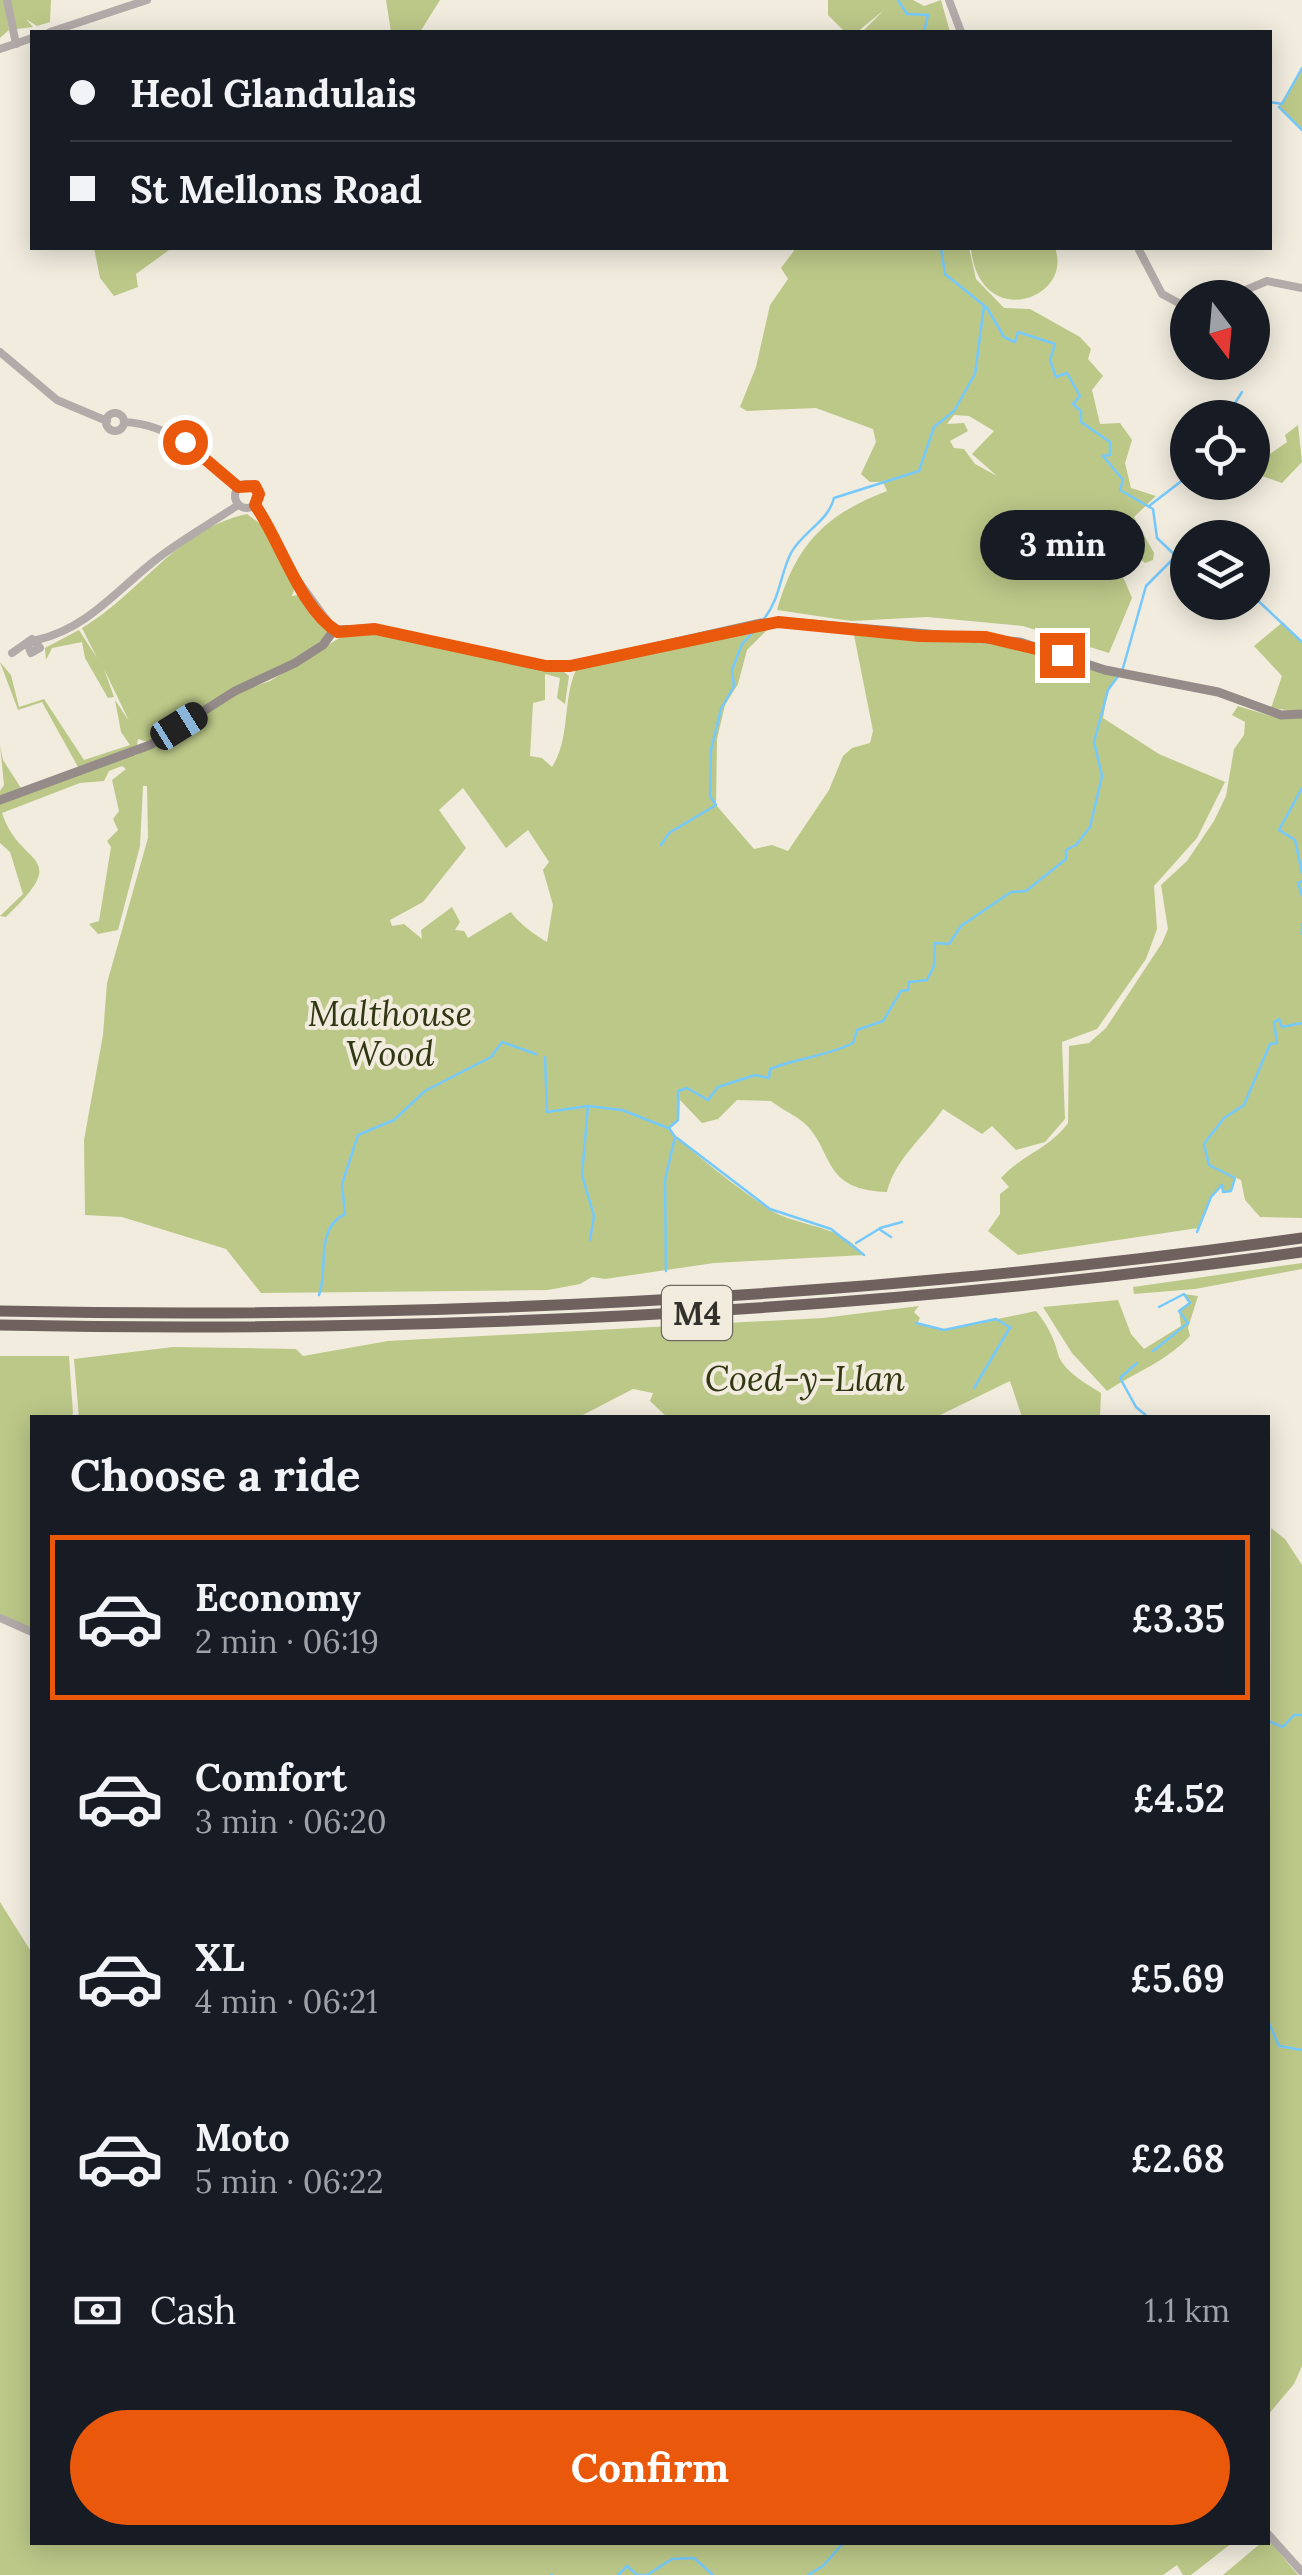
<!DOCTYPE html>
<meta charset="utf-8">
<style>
body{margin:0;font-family:Lora,serif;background:#20242c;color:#f1f3f6;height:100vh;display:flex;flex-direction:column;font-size:38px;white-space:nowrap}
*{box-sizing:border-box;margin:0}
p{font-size:32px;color:#9ea1a6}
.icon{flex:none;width:55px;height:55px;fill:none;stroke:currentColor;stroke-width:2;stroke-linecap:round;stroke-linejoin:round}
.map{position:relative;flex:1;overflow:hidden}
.sheet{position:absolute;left:30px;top:1415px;width:1240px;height:1130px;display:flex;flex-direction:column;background:#171b24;border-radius:0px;box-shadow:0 5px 25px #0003}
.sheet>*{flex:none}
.guide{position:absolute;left:30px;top:30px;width:1242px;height:220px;border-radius:0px;box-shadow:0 5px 25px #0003;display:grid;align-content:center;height:220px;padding:0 40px;background:#171b24}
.needle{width:65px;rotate:164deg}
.fabs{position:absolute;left:1170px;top:280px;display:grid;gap:20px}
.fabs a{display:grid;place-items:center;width:100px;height:100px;border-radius:50%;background:#171b24;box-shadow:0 5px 25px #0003;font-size:50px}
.end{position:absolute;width:45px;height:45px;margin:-22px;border:12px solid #ea580c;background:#fff;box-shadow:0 0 0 5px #fff}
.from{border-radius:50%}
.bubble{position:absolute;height:70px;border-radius:35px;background:#171b24;box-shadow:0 5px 25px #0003;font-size:32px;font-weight:700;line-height:70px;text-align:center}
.car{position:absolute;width:30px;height:60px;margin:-30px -15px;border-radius:12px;box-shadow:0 0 8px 2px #0007;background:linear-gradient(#222 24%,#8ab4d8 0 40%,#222 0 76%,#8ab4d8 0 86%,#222 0)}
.guide b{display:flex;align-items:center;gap:35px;height:95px;font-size:38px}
.guide b+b{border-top:2px solid #363941}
.guide i{width:25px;height:25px;background:#f1f3f6}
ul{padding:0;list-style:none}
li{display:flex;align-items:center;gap:30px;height:165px;margin:0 20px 15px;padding:0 20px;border:5px solid transparent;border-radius:0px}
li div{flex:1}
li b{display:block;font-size:38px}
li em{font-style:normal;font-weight:700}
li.on{border-color:#ea580c}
li>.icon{width:90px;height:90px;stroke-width:1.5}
h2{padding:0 40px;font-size:45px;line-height:120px}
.pay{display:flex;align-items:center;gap:25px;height:110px;padding:0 40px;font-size:38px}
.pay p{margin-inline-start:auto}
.primary-button{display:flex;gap:20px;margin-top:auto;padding:20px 40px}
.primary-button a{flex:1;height:115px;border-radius:60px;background:#ea580c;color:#fff;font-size:40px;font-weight:700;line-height:115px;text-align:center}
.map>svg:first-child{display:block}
.green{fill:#bcc888;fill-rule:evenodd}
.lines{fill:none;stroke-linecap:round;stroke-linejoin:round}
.stream{stroke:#75c9fc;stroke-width:2.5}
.tertiary{stroke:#b2aba9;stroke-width:8}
.secondary{stroke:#958b89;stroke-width:9}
.motorway{stroke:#6f615e;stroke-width:11}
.route{stroke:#ea580c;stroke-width:12}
.labels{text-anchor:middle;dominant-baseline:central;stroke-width:8;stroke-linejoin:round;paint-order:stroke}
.shield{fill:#f1ecde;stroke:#6c6961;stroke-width:2.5}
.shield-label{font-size:32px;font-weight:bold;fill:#33312c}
.park-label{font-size:35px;font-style:italic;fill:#313712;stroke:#f1ecde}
</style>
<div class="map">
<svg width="1302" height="2575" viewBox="0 0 1302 2575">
<rect width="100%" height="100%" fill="#f1ecde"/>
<g class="green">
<polygon points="0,0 51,0 50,22 37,26 26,19 33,27 17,29 7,19 9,30 0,38"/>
<polygon points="386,0 440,0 420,32 391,32"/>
<polygon points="828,0 913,0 924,6 941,0 950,32 862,32 884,10 857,32 845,32 828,15"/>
<polygon points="1302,68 1302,130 1279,106"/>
<polygon points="94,248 167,248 169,250 136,274 138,287 114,296 100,278"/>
<path d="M796 248H969L976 279 1004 308 1030 309 1080 337 1091 349 1088 359 1103 376 1092 390 1100 424 1120 423 1132 440 1125 463 1131 488 1156 496 1134 517 1154 553 1153 560 1145 563 1108 535 1100 554 1124 579 1132 598 1109 653 1023 626 927 617 851 621 777 610C796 545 824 515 887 491L883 482H870L861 474 876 442 873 429 816 408 747 411 740 407 756 367 770 305 788 279 781 268ZM954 415 969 416 994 431 972 454 997 476 975 464 964 449 954 448 950 441 968 431 964 423 947 424Z"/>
<path d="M971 248H1055C1074 300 979 332 971 248Z"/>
<polygon points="1298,425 1302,462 1282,483 1253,473 1253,466 1287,442 1285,435"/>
<path d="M247 514 266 528 296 583 292 596 303 594 330 633 305 654 236 688 150 743 138 739 135 756 235 693 270 681 341 637 364 632 422 642 423 638 442 641 564 672 569 676 565 704 557 698 560 678 545 674V700L533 703 530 756 542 758 552 767C572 736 561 695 579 664L775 622 747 650 738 684 725 705 717 739 716 805 754 849 772 845 788 851 829 790 843 756 852 748 870 743 873 731 853 630 1029 647 1118 677 1108 690 1103 718 1159 754 1225 782 1197 838 1154 886 1157 929 1146 959 1097 1029 1062 1042 1065 1119 1045 1142 1016 1150 992 1126 982 1134 943 1109C924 1137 895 1159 887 1192 815 1190 837 1143 796 1117 787 1111 780 1108 771 1101L737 1100 718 1119 702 1123 680 1100 679 1119 669 1128C682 1146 760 1206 780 1215 811 1228 842 1227 864 1255L714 1263 605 1279 592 1277 580 1284 548 1290 261 1293 226 1249 122 1217 85 1215 84 1140 103 1035 107 983 148 838 147 786H143L140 846 118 930 98 934 89 924 99 921 111 847 107 841 118 830 113 819 119 811 112 780 126 769 122 766 109 771 104 781 80 783 2 813C20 869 74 852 6 917L0 916 23 894 10 852 0 843V791L4 785 0 745 3 760 21 788 78 767 42 702 18 710 0 662 11 675 19 707 44 699 84 760 130 745 121 732 115 700 129 721 104 669 114 697 108 698 85 658 82 642 52 648 46 660 45 648 79 630 97 658 82 628C141 593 177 529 247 514ZM463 788 506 848 528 830 549 862 543 870 553 905 547 942C538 937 518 923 511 912L468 938 464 931 455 930 460 922 452 907 421 930 422 939 404 924 392 926 390 920 423 902 466 848 439 810Z"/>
<polygon points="1283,622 1302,642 1302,712 1271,708 1282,676 1254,646"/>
<path d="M1238 706 1277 718H1302V1218L1260 1217 1245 1200 1241 1180 1212 1166 1235 1178 1231 1191 1223 1192 1221 1186 1211 1196 1198 1228 1018 1255 988 1231 1000 1214V1194L1009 1187 1001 1178C1023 1154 1049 1149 1068 1123L1069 1046 1089 1043 1106 1028 1162 943 1168 929 1161 885 1187 861 1214 821 1226 796 1234 749 1244 735 1245 722 1232 715Z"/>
<polygon points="1302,1263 1302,1269 1195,1289 1134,1294 1133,1287"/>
<path d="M1184 1294 1198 1296 1188 1328 1190 1336C1167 1361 1134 1373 1107 1391L1072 1353 1043 1307 1118 1300 1131 1334 1144 1349 1181 1326 1179 1311 1190 1303Z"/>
<path d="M919 1306 914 1312 920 1318 917 1324 944 1330 1036 1311C1048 1326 1054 1338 1058 1354 1063 1371 1087 1384 1101 1393L1100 1417H1022L1010 1381 936 1417H667L650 1401 653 1393 633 1389 577 1418H79L74 1359 173 1347 296 1349 303 1356 388 1341 823 1318Z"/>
<polygon points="0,1356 69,1356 73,1414 70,1417 32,1418 32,1632 0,1618"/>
<polygon points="1271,1528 1285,1539 1302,1565 1302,2366 1294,2384 1268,2415"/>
<polygon points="0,1902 32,1953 32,2542 1232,2543 1191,2575 1183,2575 1177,2565 1163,2575 0,2575"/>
<polygon points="1268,2539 1298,2575 1223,2575 1261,2543 1268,2542"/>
</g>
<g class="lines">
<g class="stream">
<polyline points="898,0 907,14 928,15 924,32"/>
<polyline points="1270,102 1282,104 1302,68"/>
<polyline points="1279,107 1302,130"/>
<polyline points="941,248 945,274 987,308 1004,337 1015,342 1018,332 1055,344 1050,360 1056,377 1067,373 1080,396 1073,404 1081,411 1081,422 1110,442 1110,455 1103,456 1123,480 1120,490 1153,509 1157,538 1176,556 1146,586 1123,668"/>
<polyline points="1236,418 1230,411 1242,392"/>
<polyline points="1149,506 1188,476"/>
<polyline points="1252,595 1302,642"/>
<path d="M764 619C781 597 780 574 791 553 803 531 828 522 834 498L919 471 934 427 954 411 975 374 984 306"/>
<polyline points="1302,788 1279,830 1295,840 1302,873"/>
<polyline points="661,845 669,833 716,805 710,796 711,750 721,709 734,686 732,670 742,644 756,629"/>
<polyline points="1302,881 1298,883 1302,895"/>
<polyline points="1302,924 1302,934"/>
<polyline points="545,1057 547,1112 588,1106 622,1110 668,1128"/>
<polyline points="588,1106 582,1175 594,1216 590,1240"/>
<polyline points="677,1138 770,1209 831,1229 864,1255"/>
<polyline points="880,1228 902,1222"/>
<polyline points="1197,1232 1211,1197 1222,1185 1223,1192 1231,1191 1235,1178 1209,1165 1204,1144 1224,1118 1244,1105 1270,1044 1277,1043 1274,1022 1279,1019 1282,1027 1302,1023"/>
<polyline points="856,1243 879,1229 891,1237"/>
<path d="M666 1271 665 1180 675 1137 669 1128 678 1120V1091L687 1088 708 1100 718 1087 755 1075 769 1078 770 1069C796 1058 825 1057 853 1043L857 1030 883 1021 901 991 908 990 909 982 927 980 934 966 935 943 949 944 961 926 1011 892 1026 891 1066 859V850L1076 845 1090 827 1102 776 1094 742 1108 690 1119 675"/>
<path d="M319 1295C329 1269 314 1229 345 1214L342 1184 358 1135 394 1120 425 1091 491 1057 502 1042 536 1054"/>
<polyline points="916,1323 944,1330 996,1319 1011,1328"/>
<polyline points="1153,1351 1188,1323 1179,1311 1190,1303 1184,1294 1159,1307"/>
<polyline points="1137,1363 1120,1378 1136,1407 1149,1418"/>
<polyline points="974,1388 1009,1329"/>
<polyline points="1268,1721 1283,1727 1294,1715 1302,1715"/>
<polyline points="1268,2021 1279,2046 1302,2050"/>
<polyline points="551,2575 552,2575"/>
<polyline points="618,2575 627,2566 637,2575 647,2575 672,2559 694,2558 713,2575"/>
<polyline points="808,2575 823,2566 844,2542"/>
</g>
<g class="tertiary">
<polyline points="7,0 16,44"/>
<polyline points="949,0 961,32"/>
<polyline points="50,32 147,0"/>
<polyline points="0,49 32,38"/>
<polyline points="1138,248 1162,294 1188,308"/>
<polyline points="1227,298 1267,281 1302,288"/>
<polyline points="0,352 57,400 107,421"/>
<circle cx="115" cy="422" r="9"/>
<path d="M124 422C170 424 208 456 238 487"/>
<circle cx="247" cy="496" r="12"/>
<polyline points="255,505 286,564 334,630"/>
<path d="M37 640C87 628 114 593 153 562 179 541 210 524 238 505"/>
<polyline points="12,653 32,639 40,648 31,653 27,643"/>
<polyline points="0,1618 32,1632"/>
<polyline points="1268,2534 1302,2572"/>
</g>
<polyline class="secondary" points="0,800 150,745 235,691 295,663 323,645 334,630 375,629 546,667 579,664 761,623 800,623 1020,642 1105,670 1218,692 1281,715 1302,714"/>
<g class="motorway">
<path d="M0 1311C436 1320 870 1298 1302 1238"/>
<path d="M0 1325C436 1334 870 1312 1302 1252"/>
</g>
</g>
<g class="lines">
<path class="route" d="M185 442 238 487 255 486 259 494 255 505C280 540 300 609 338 632L375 629 546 666H570L778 622 920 636 986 637 1062 655"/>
</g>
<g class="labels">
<rect class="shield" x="662" y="1286" width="70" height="54" rx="8"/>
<g class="shield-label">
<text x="697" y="1313">M4</text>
</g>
<g class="park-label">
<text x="390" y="1013">Malthouse<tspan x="390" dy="40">Wood</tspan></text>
<text x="805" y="1378">Coed-y-Llan</text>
</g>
</g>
</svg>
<div class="fabs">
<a><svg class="needle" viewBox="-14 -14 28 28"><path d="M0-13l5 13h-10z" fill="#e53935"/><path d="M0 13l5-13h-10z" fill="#9ea1a6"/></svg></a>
<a><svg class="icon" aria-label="locate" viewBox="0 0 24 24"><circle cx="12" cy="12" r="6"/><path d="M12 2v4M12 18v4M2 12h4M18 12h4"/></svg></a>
<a><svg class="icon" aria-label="layers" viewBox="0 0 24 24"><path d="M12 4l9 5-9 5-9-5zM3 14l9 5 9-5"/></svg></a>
</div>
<i class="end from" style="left:185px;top:442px"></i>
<i class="end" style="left:1062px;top:655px"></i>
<div class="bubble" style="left:980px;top:510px;width:165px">3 min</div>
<i class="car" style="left:179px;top:726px;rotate:58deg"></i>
<div class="guide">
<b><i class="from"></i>Heol Glandulais</b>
<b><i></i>St Mellons Road</b>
</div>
<section class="sheet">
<h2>Choose a ride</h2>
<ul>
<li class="on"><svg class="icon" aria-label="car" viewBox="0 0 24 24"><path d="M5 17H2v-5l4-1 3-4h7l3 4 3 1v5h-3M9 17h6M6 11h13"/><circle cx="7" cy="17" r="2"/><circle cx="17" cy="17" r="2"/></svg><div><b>Economy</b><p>2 min · 06:19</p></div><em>£3.35</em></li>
<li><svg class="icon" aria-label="car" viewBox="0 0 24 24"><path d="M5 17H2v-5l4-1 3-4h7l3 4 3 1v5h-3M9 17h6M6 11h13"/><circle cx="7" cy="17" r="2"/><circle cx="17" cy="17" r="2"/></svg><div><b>Comfort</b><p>3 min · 06:20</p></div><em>£4.52</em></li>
<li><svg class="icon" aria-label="car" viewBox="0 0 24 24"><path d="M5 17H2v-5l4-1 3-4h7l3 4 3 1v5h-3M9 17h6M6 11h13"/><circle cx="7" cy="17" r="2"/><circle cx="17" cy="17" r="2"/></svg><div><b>XL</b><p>4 min · 06:21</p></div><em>£5.69</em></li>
<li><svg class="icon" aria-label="car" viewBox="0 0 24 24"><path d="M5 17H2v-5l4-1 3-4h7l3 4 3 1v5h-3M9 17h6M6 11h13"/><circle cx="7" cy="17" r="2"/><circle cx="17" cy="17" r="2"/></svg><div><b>Moto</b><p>5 min · 06:22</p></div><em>£2.68</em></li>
</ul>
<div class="pay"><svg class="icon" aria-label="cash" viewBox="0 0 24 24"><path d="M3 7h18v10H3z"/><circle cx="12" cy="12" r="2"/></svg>Cash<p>1.1 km</p></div>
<div class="primary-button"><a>Confirm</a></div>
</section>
</div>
